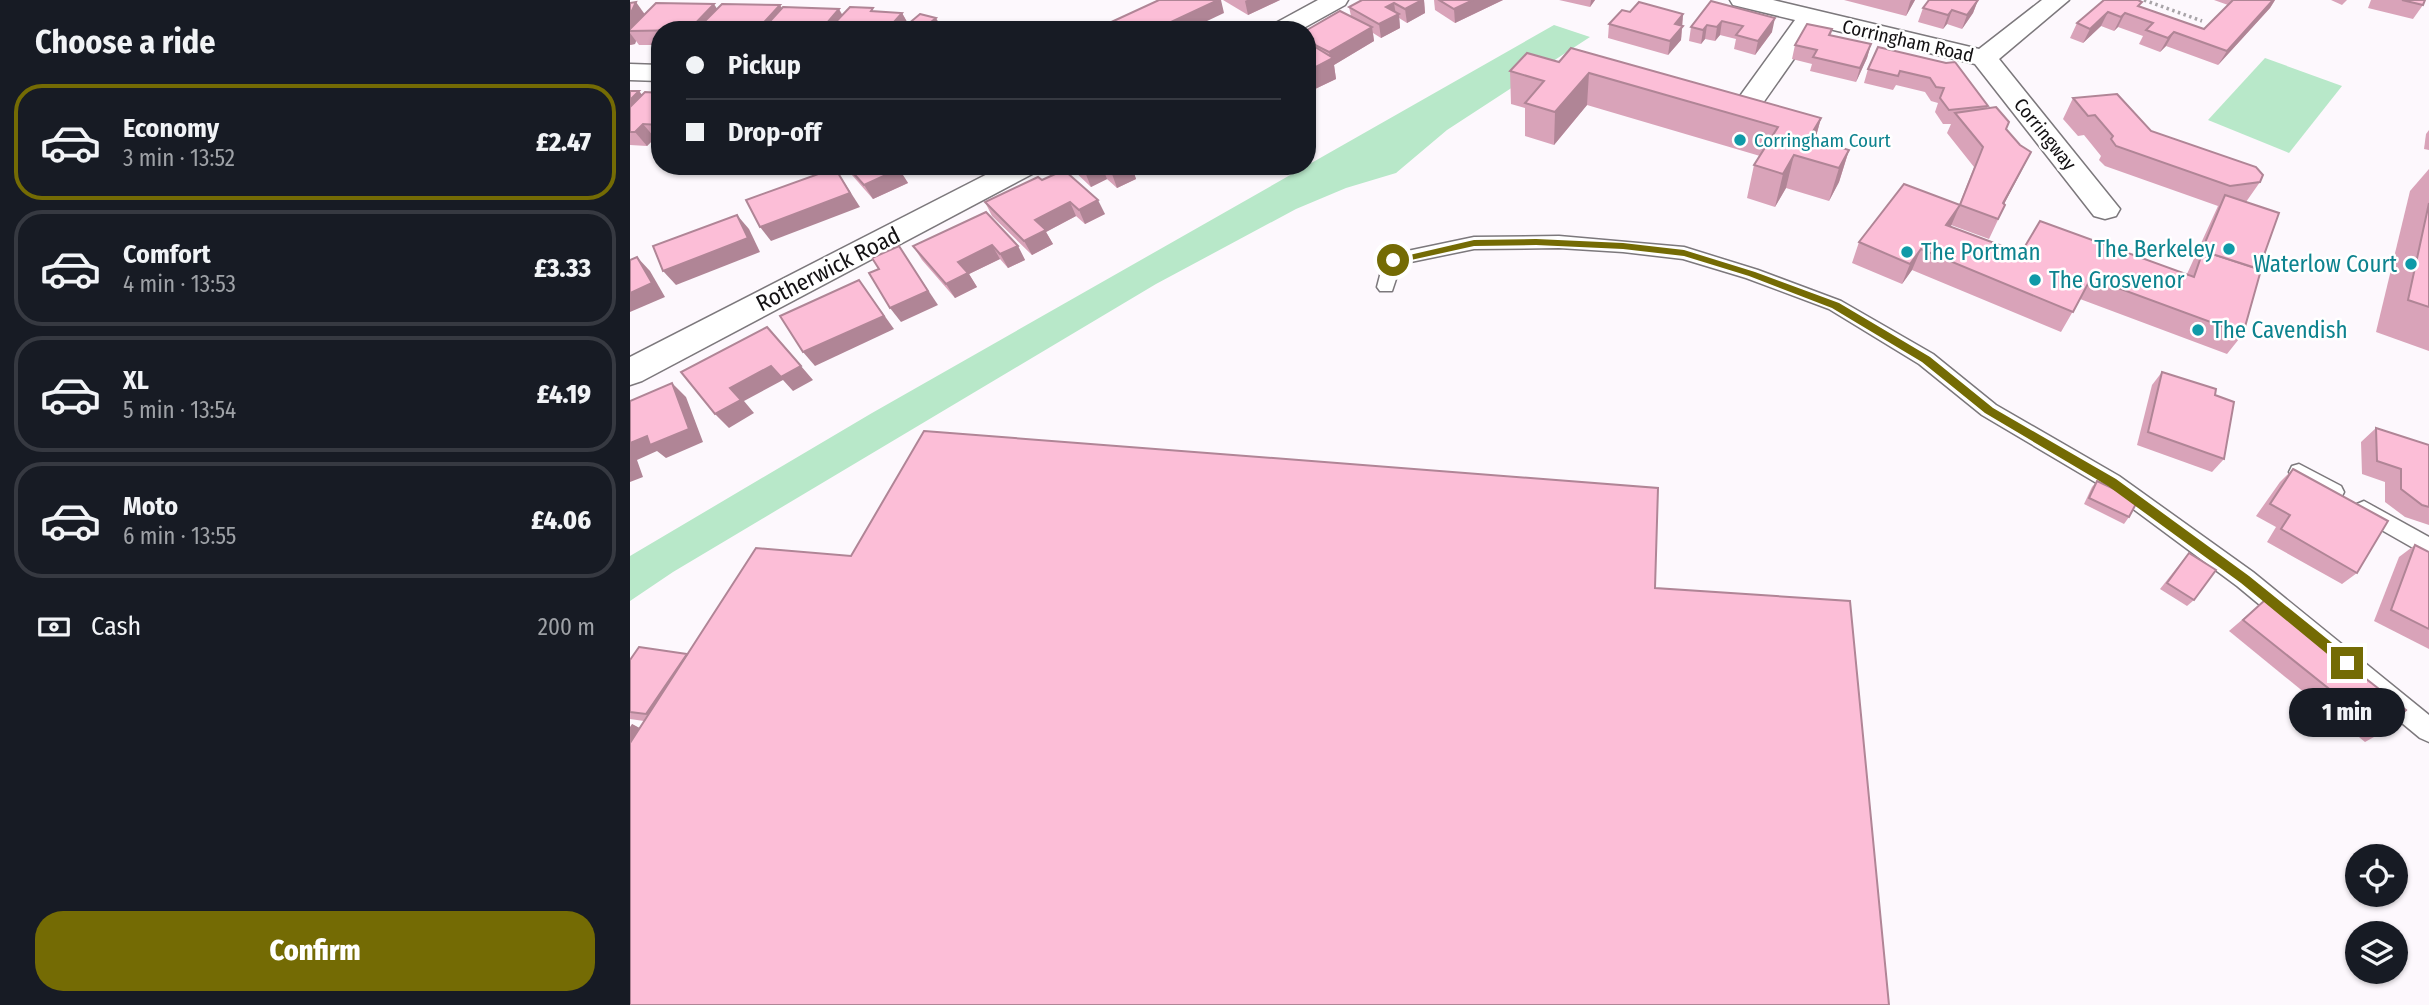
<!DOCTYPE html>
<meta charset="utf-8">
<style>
body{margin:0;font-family:"Fira Sans Condensed",sans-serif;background:#242831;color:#f1f3f6;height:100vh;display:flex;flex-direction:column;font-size:26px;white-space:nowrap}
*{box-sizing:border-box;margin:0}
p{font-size:23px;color:#9ea1a6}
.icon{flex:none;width:38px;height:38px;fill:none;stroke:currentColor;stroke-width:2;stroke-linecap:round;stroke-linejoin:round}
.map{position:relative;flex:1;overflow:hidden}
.details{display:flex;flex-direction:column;background:#171b24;width:630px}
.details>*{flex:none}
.top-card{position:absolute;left:21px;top:21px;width:665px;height:154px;border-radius:28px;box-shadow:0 2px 5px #0004;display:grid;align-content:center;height:154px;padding:0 35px;background:#171b24}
.controls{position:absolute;left:1715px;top:844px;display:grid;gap:14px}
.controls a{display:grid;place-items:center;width:63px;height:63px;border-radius:50%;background:#171b24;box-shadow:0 2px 5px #0004;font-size:35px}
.end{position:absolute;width:32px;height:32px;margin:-16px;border:9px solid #746b04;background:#fff;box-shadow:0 0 0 4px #fff}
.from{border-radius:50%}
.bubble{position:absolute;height:49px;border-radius:24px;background:#171b24;box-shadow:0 2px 5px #0004;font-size:23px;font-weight:800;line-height:49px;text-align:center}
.top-card b{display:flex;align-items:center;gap:24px;height:66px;font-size:26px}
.top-card b+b{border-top:2px solid #363941}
.top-card i{width:18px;height:18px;background:#f1f3f6}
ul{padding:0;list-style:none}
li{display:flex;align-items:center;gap:21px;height:116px;margin:0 14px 10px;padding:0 21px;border:4px solid #363941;border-radius:28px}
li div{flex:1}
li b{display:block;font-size:26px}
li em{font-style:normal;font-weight:800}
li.active{border-color:#746b04}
li>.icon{width:63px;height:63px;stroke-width:1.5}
h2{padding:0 35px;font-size:32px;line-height:84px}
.pay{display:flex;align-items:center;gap:18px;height:77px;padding:0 35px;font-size:26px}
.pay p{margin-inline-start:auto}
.primary-button{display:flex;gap:14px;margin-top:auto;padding:14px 35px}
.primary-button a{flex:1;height:80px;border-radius:28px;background:#746b04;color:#fff;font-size:28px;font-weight:800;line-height:80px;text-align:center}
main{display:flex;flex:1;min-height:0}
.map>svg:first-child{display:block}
.green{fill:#b8e8c9}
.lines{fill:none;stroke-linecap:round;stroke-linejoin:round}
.service-casing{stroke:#7c787c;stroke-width:3}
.minor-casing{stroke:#7c787c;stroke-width:3}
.path{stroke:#a8a4a8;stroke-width:3.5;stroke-dasharray:2.5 3.5;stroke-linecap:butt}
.service{fill:#fff;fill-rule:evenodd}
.minor{fill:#fff;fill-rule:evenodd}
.wall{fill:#d9a3b9}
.shaded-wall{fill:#b08596}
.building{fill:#fcbed7;stroke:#b08596;stroke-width:2}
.route{fill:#746b04}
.culture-dot{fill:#0f9aa8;stroke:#fff;stroke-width:2.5}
.labels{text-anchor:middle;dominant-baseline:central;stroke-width:5;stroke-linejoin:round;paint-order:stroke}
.far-street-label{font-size:19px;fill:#131113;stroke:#fff}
.far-culture-label{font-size:19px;fill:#0d838f;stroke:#fff;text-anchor:start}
.culture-label{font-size:23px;fill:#0d838f;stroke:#fff;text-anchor:start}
.street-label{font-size:23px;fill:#131113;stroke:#fff}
</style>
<main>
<section class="details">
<h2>Choose a ride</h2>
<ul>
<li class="active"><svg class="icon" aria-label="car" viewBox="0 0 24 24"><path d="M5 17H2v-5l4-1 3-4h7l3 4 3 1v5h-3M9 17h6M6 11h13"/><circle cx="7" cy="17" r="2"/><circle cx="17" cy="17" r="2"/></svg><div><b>Economy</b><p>3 min · 13:52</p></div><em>£2.47</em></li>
<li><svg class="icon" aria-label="car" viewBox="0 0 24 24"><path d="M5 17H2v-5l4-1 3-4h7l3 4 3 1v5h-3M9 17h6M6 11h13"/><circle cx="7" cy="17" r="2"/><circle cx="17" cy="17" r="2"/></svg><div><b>Comfort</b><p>4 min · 13:53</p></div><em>£3.33</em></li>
<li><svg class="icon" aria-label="car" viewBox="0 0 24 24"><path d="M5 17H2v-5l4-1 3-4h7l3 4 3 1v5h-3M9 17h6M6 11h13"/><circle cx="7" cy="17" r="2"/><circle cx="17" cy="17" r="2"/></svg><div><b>XL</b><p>5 min · 13:54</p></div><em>£4.19</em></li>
<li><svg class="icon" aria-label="car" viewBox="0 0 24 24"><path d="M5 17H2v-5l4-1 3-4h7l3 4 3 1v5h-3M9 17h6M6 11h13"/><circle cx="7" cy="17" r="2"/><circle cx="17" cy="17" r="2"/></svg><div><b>Moto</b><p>6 min · 13:55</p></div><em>£4.06</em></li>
</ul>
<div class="pay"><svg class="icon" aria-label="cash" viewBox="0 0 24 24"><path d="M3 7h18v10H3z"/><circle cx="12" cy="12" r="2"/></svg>Cash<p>200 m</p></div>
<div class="primary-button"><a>Confirm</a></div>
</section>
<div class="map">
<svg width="1799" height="1005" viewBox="0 0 1799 1005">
<rect width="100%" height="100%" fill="#fdf8fd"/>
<g class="green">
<polygon points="924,25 960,37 817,130 766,173 716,188 666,209 526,284 43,572 0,601 0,556 242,413"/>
<polygon points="1635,58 1712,86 1659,153 1578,120"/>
</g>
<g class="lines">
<g class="service-casing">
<g id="service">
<polygon points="929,236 1054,247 1128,270 1211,301 1303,354 1366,405 1489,476 1623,572 1799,715 1799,742 1790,738 1607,586 1475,488 1352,415 1289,364 1199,309 1116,278 1053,259 993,252 929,248 844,249 771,264 762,291 750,291 747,287 754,260 763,254 844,237"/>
<path d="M1669 464 1711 486 1714 492 1711 498C1695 503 1676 486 1662 478L1659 472 1662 466Z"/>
<polygon points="1734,501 1799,537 1799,557 1727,516 1723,510 1727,504"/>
</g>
</g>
<g class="minor-casing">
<g id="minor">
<polygon points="688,0 718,0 715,5 670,30 638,30 642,25"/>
<polygon points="1100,0 1143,0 1349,49 1412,0 1439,0 1369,59 1490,209 1486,216 1475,219 1464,216 1345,64 1187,26 1121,120 1111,122 1101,120 1097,114 1165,20 1103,5"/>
<polygon points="0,64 30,65 30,81 0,80"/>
<polygon points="373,166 410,166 406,172 12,381 0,385 0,357"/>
</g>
</g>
<polyline class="path" points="1514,0 1572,21"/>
<use href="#service" class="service"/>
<use href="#minor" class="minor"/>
</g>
<g class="wall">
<polygon points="593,0 650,0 618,15"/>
<polygon points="794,0 795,13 777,23 769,18 770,28 751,38 743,33 744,41 704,65 706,79 685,89 677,83 677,30 721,16 719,7"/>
<polygon points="804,0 873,0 825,23 805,10"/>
<polygon points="929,0 965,0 960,7"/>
<polygon points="1214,0 1285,0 1276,16"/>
<polygon points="1348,0 1343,13 1332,29 1317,24 1313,29 1288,22 1293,8"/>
<polygon points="1474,0 1510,7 1574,29 1598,5 1584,0 1645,0 1640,8 1588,65 1536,46 1530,52 1509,44 1513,36 1488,27 1484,31 1471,26 1453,43 1440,38 1447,23"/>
<polygon points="1701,0 1717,0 1712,5"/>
<polygon points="1741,0 1795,0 1793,5 1783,19 1738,8"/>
<polygon points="1081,1 1142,32 1125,55 1104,49 1106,39 1090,35 1085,41 1075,39 1071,44 1059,41 1061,27"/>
<polygon points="0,3 15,14 87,8 152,9 212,15 245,11 272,13 278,24 313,30 30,30 30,45 9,45 6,41 5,44 0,45"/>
<polygon points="1000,12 1053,14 1051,40 1038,55 978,38 979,24"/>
<polygon points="1202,29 1201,35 1241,44 1237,58 1226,82 1180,71 1182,64 1162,59 1165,45"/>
<polygon points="1248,47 1358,106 1357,108 1379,122 1376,129 1390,145 1401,152 1374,204 1375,205 1359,239 1321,225 1320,227 1391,253 1557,274 1588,206 1475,166 1469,160 1471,156 1454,135 1448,136 1433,119 1443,98 1521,131 1630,182 1616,202 1629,269 1613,334 1597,354 1450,299 1431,332 1282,270 1272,284 1222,263 1229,242 1329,205 1344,167 1317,133 1321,124 1313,124 1305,112 1308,103 1301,101 1295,92 1266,85 1263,90 1234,83 1238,69"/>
<polygon points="929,62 1191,118 1185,140 1219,150 1209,182 1199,201 1156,188 1145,207 1117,198 1124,165 1130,156 957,105 924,145 895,136 895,108 881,104 880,71"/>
<polygon points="0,91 9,91 12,95 30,93 30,138 25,138 17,146 0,145"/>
<polygon points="1799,130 1799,150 1794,149 1796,134"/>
<polygon points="214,166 267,166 278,183 243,199"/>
<polygon points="440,166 504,166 502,167 506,179 487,188 477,179 461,187 442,169"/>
<polygon points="1799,169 1799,351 1746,332 1780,191"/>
<polygon points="412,180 475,214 455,224 446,216 416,232 423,244 402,255 362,216 355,202"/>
<polygon points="283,246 388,246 395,260 378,268 370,259 339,274 347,287 325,298 292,260"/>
<polygon points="1532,372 1585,395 1594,459 1582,472 1507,445 1522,385"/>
<polygon points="1746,428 1799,445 1799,525 1775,517 1755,502 1755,482 1732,474 1731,442"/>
<polygon points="1663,469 1727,573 1712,584 1637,542 1646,527 1626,516 1650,482"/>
<polygon points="1467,481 1499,517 1494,524 1454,504 1462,487"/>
<polygon points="1785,545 1799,552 1799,649 1744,621 1769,557"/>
<polygon points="1559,553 1564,600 1557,606 1530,589 1553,560"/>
<polygon points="1635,600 1753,732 1735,742 1599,631"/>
<polygon points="58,654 0,1005 2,724 9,728 14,721 0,719 0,660"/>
</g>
<g class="shaded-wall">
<polygon points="588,0 591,0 594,13 558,30 524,30"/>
<polygon points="617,0 650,0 618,15 615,1"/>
<polygon points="792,0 794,0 795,13 777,23 775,9"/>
<polygon points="843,0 873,0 825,23 824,9"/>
<polygon points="961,0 965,0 960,7"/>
<polygon points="1281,0 1285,0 1276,16 1280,2"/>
<polygon points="1348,0 1343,13 1332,29 1337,15"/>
<polygon points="1643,0 1645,0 1640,8 1588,65 1597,51"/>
<polygon points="6,2 16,16 0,31 0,15"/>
<polygon points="764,3 766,15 769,14 770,28 751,38 749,24 756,7"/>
<polygon points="84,4 93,18 82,30 59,30"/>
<polygon points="150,5 159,19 149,30 127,30"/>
<polygon points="209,9 217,23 211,30 191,30"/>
<polygon points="1322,10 1317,24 1313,29 1318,15"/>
<polygon points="1478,12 1471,26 1453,43 1460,29"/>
<polygon points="272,13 280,27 277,30 257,30"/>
<polygon points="1495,13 1488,27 1484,31 1491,17"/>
<polygon points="1053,14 1051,40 1038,55 1040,41 1045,24"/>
<polygon points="306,18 313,30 295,27"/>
<polygon points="1145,18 1142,32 1125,55 1128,41"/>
<polygon points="1092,21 1090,35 1085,41 1087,27"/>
<polygon points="1077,25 1075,39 1071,44 1073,30"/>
<polygon points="742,27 744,41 704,65 706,79 685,89 682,69 700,60 699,52"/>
<polygon points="1544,32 1536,46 1530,52 1538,38"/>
<polygon points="0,33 6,41 5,44 0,45"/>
<polygon points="1241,44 1237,58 1226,82 1230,68"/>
<polygon points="959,73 957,105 924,145 925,112"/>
<polygon points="9,91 20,105 0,126 0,100"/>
<polygon points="1191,118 1182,151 1179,138"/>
<polygon points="13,124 25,138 17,146 5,132"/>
<polygon points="1219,150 1209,182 1199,201 1209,168"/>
<polygon points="1401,152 1391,172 1364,223 1373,203"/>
<polygon points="1164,155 1156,188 1145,207 1153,174"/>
<polygon points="468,166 472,166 477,179 461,187 455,172"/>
<polygon points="495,166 504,166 502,167 506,179 487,188 482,174"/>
<polygon points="205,168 230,207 141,241 130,227"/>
<polygon points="269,169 278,183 243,199 234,185"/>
<polygon points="468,200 475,214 455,224 449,210"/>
<polygon points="440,202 446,216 416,232 423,244 402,255 394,241 405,220"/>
<polygon points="1330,205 1321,226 1307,245 1316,225"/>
<polygon points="107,215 119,229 130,252 46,285 33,271"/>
<polygon points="362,245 370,259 339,274 347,287 325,298 316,284 328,262"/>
<polygon points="388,246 395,260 378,268 370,254"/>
<polygon points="1291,249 1282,270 1272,284 1280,264"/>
<polygon points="7,257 20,271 35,297 0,312 0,293"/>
<polygon points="278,260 308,305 271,322 260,308"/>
<polygon points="229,280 264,329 185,366 173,352"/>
<polygon points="141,366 171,366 183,380 163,391 153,380 114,401 124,413 99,428 85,414 100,388"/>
<polygon points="42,383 56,397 73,442 36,458 27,451 7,460 13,477 0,482 0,443"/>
<polygon points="57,654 34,724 16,714"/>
<polygon points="2,724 21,734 0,766 0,727"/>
</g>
<g class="building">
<polygon points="529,0 588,0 524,30 464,30"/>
<polygon points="732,0 792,0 775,9 764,3 756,7 769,14 749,24 719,7"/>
<polygon points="809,0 843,0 824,9"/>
<polygon points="1299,0 1348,0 1337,15 1322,10 1318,15 1293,8"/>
<polygon points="1474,0 1508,0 1512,2 1508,6 1574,29 1603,0 1643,0 1597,51 1544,32 1538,38 1516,30 1523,23 1495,13 1491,17 1478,12 1460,29 1447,23"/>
<polygon points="1772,0 1795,0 1793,5"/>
<polygon points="1081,1 1145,18 1128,41 1106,35 1113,26 1092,21 1087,27 1077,25 1073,30 1061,27"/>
<polygon points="6,2 0,15 0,3"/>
<polygon points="1009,2 1053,14 1045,24 1053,26 1040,41 979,24 992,10 1000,12"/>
<polygon points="26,3 84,4 59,30 0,31 0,29"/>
<polygon points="92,4 150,5 127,30 66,30"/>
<polygon points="153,7 209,9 191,30 132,30"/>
<polygon points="220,7 243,8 241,11 272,13 257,30 198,30"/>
<polygon points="710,11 742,27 699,52 677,41 677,30"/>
<polygon points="290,14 306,18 295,27 311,30 271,30"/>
<polygon points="1177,24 1202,29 1199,35 1241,44 1230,68 1183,57 1187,50 1165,45"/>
<polygon points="677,42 703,58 682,69 677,66"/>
<polygon points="1248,47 1316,63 1325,62 1358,106 1319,110 1310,98 1314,88 1306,87 1300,78 1270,71 1268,76 1238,69"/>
<polygon points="941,48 1191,118 1179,138 1219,150 1209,168 1164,155 1153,174 1124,165 1148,127 959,73 925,112 895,103 914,81 880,71 897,53 929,62"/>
<polygon points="0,91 9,91 0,100"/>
<polygon points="15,92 30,93 30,125 13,124 5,132 0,132 0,107"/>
<polygon points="1487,94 1521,131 1626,167 1633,175 1630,182 1600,186 1486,146 1481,139 1483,136 1465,115 1458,116 1443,98"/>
<polygon points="1366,107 1379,122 1376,129 1390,145 1401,152 1373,203 1375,205 1368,219 1330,205 1353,147 1325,113"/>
<polygon points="217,166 267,166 269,169 234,185"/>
<polygon points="448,166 468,166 455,172"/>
<polygon points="473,166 497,166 482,174"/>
<polygon points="205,168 220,193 130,227 116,200"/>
<polygon points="434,170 468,200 449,210 440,202 405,220 416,230 394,241 355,202 408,177 412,180"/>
<polygon points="1274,184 1330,205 1316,225 1391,253 1410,221 1564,277 1573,251 1631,270 1613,334 1461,278 1443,312 1291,249 1280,264 1229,242"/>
<polygon points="1595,195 1649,213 1629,269 1573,251 1569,257"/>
<polygon points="1799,203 1799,307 1778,300"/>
<polygon points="356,212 388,246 370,254 362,245 328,262 338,273 316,284 283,246"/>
<polygon points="107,215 118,238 33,271 23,246"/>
<polygon points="269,246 298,291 260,308 239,273 249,269 242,258"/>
<polygon points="7,257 22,283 0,293 0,260"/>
<polygon points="229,280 254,316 173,352 150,316"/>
<polygon points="137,327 171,366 151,377 141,366 100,388 111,400 85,414 51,372"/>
<polygon points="1532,372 1586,389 1585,395 1604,402 1594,459 1518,432"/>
<polygon points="42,383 59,429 20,445 17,436 0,443 0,401"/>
<polygon points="1746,428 1799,445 1799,507 1792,505 1771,489 1771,469 1747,461"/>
<polygon points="294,431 1028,488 1025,588 1220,601 1259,1005 0,1005 0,743 126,548 221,556"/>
<polygon points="1663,469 1758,521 1727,573 1651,529 1660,515 1640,504"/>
<polygon points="1467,481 1508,500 1499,517 1459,498"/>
<polygon points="1785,545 1799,552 1799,629 1761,610"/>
<polygon points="1559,553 1586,570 1564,600 1537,583"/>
<polygon points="1635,600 1776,710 1753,732 1613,620"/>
<polygon points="9,647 57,654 16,714 0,712 0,660"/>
</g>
<polygon class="route" points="906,239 993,243 1054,250 1125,272 1209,303 1300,357 1363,408 1486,479 1619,576 1722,659 1722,667 1713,667 1611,583 1478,486 1355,413 1292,362 1202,308 1119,276 1054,256 993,249 906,245 844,246 763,264 758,260 844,240"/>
<g class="culture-dot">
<circle cx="1110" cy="140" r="7"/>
<circle cx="1599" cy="249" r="7"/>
<circle cx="1277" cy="252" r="7"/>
<circle cx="1781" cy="264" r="7"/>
<circle cx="1405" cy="280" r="7"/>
<circle cx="1568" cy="330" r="7"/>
</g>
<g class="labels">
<g class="far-street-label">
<text transform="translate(1278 41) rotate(13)">Corringham Road</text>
<text transform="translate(1415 134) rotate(51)">Corringway</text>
</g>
<g class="far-culture-label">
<text x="1124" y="140">Corringham Court</text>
</g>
<g class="culture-label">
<text x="1585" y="249" text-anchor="end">The Berkeley</text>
<text x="1291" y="252">The Portman</text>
<text x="1767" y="264" text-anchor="end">Waterlow Court</text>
<text x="1419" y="280">The Grosvenor</text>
<text x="1582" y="330">The Cavendish</text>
</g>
<g class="street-label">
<text transform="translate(198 269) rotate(-27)">Rotherwick Road</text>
</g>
</g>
</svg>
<div class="controls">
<a><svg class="icon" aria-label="locate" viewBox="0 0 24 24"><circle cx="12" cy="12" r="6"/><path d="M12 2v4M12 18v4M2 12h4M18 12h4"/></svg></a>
<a><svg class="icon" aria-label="layers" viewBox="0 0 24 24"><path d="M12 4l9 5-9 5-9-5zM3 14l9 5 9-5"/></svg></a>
</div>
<i class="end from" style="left:763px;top:260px"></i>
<i class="end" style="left:1717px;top:663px"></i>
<div class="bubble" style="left:1659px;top:688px;width:116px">1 min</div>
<div class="top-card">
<b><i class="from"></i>Pickup</b>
<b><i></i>Drop-off</b>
</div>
</div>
</main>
